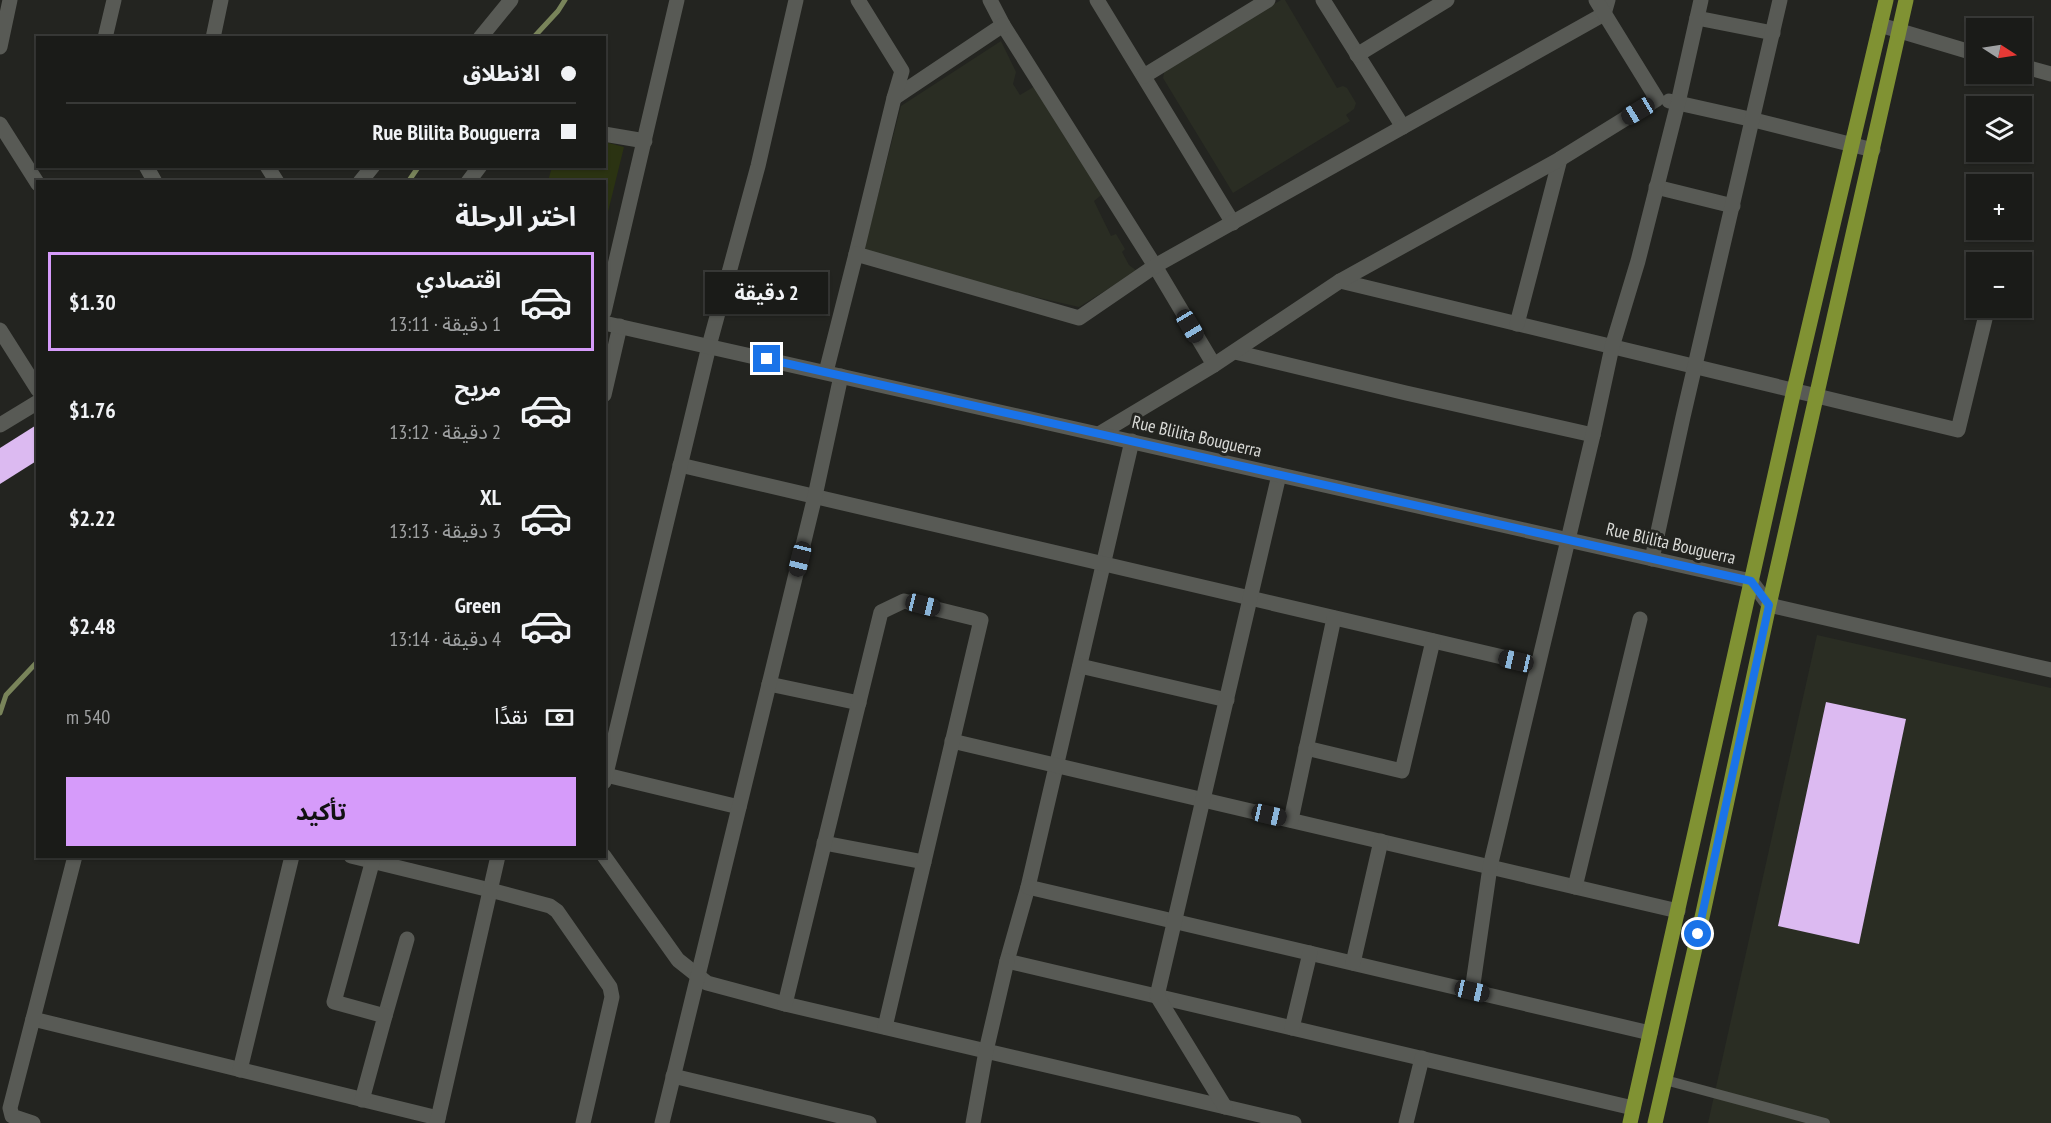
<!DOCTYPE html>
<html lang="ar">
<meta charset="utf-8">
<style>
body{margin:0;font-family:"PT Sans Narrow","Noto Sans Arabic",sans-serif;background:#232421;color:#f1f3f6;direction:rtl;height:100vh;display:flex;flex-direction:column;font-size:22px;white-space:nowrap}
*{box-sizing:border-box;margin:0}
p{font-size:20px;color:#9fa1a2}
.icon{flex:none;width:33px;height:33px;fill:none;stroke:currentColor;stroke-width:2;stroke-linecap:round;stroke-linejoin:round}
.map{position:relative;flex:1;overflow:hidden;direction:ltr}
.side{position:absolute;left:36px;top:180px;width:570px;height:678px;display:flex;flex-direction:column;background:#1a1b18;border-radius:0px;box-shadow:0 2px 4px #0004,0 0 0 2px #383937;direction:rtl}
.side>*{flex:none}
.hud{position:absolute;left:36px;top:36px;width:570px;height:132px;border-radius:0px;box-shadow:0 2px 4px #0004,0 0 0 2px #383937;direction:rtl;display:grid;align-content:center;height:132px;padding:0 30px;background:#1a1b18}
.needle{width:39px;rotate:102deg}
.controls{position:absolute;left:1966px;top:18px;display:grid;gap:12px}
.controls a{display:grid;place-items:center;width:66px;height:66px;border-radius:0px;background:#1a1b18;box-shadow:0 2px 4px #0004,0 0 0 2px #383937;font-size:30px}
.end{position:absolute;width:27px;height:27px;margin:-14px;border:8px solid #1a73e8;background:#fff;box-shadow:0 0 0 3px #fff}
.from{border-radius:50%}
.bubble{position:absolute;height:42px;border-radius:0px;background:#1a1b18;box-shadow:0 2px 4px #0004,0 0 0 2px #383937;font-size:20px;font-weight:700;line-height:42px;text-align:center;direction:rtl}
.car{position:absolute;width:18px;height:36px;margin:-18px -9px;border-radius:8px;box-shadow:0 0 4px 2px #0007;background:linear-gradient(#222 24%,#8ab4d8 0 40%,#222 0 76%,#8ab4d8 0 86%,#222 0)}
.hud b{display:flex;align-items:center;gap:21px;height:57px;font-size:22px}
.hud b+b{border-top:2px solid #383937}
.hud i{width:15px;height:15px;background:#f1f3f6}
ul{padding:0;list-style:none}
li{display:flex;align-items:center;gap:18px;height:99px;margin:0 12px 9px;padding:0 18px;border:3px solid transparent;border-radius:0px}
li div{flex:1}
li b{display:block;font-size:22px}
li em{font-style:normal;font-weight:700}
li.selected{border-color:#d69bfa}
li>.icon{width:54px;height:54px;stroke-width:1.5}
h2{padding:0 30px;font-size:27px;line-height:72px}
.pay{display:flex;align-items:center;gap:15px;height:66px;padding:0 30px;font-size:22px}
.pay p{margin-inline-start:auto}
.button{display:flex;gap:12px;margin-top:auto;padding:12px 30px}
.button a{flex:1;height:69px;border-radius:0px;background:#d69bfa;color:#111;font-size:24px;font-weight:700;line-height:69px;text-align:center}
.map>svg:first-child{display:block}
.built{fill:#2a2d23}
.green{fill:#2b3312}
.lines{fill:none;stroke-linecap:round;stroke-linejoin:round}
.stream{stroke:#79845a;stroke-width:5}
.building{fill:#dcbaf1}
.service{stroke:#585a55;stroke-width:10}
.minor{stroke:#585a55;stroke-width:15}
.tertiary{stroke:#585a55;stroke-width:15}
.primary{stroke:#809233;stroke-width:15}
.route{stroke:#1a73e8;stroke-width:8}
.labels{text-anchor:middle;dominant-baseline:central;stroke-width:6;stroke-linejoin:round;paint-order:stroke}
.street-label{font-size:18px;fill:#dadbd8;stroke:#232420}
</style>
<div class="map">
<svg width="2051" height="1123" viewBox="0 0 2051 1123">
<rect width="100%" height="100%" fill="#232420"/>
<g class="built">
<polygon points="1281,0 1285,0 1337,88 1343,86 1347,88 1356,103 1354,109 1346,115 1350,121 1233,193 1163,78 1165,68"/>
<polygon points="1001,41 1016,72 1013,84 1020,95 1035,86 1105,192 1094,201 1111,236 1116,234 1125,249 1122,252 1129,265 1137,271 1079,307 862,257 901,106"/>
<polygon points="1817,635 2051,688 2051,1123 1708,1123"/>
</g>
<polygon class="green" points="605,142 624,147 605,224 604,182 548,181 552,167 604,166"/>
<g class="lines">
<g class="stream">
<polyline points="533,38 558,11 565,0"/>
<polyline points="408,182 419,166"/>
<polyline points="0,713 6,695 38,661"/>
</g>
</g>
<g class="building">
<polygon points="38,424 38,460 0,484 0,448"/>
<polygon points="1826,702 1906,719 1859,944 1778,926"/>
</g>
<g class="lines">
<polyline class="service" points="1665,1080 1825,1123"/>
<g class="minor">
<polyline points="990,0 1003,25 1155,266 1214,365"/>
<polyline points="1097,0 1233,223"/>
<polyline points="1323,0 1403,127"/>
<polyline points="1697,18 1773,33"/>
<polyline points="1880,25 1977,54"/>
<polyline points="105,38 114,0"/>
<polyline points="213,38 221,0"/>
<polyline points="480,38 511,0"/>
<polyline points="0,47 10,0"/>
<polyline points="1357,55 1447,0"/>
<polyline points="2022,66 2051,74"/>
<polyline points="1144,76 1268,0"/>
<polyline points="894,98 1003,25"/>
<polyline points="1669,101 1754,120 1873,150"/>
<polyline points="0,124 38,184"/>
<polyline points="604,134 645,141"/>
<polyline points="146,166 155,182"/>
<polyline points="267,166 277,182"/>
<polyline points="360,182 373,166"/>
<polyline points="468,182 480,166"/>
<polyline points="1656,187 1733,206"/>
<polyline points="856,254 894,98 902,71 858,0"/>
<polyline points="1340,281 1958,430 1985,319"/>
<polyline points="604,312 677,0"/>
<polyline points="1517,324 1560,159"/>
<polyline points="0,330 38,390"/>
<polyline points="1235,352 1406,393 1593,435"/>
<polyline points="826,372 856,254 1079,318 1155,266 1604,14 1608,0"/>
<polyline points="604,395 620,326"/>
<polyline points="1099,434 1214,365 1340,281 1560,159 1657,99 1596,0"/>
<polyline points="1132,441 1028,887 1007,961 1633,1108"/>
<polyline points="680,465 1537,665"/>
<polyline points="1652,559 1683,417 1780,0"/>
<polyline points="1769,605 2051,670"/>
<polyline points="1080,666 1227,700"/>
<polyline points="769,684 859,703"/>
<polyline points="952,741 1678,911"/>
<polyline points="1306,748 1402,771 1433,641"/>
<polyline points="606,775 739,807"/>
<polyline points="604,782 709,346 758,166 796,0"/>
<polyline points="1291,820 1334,618"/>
<polyline points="824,843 924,862"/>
<polyline points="351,856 490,890 550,906 557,911 610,987 612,997 583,1123"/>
<polyline points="604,856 678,960 707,983 785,1004 1294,1123"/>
<polyline points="1028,887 1650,1033"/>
<polyline points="1575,887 1640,619"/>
<polyline points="1353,963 1381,841"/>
<polyline points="1472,991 1490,867 1593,435 1612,347 1638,261 1678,103 1701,0"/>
<polyline points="785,1004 881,612 904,601 981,620 885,1027"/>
<polyline points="385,1016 407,939"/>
<polyline points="33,1019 438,1118"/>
<polyline points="1292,1028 1310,953"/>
<polyline points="240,1070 292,856"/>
<polyline points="673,1076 869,1123"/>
<polyline points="362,1100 385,1016 334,1002 374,856"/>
<polyline points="1225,1107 1157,996 1279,475"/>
<polyline points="33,1123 12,1116 10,1108 75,856"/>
<polyline points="437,1123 498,856"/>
<polyline points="662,1123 815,496 841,376"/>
<polyline points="973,1123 986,1051 1007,961"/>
<polyline points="1406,1123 1422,1058"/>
</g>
<g class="tertiary">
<polyline points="604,323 1751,581 1769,605"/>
<polyline points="0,425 38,402"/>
</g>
<g class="primary">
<polyline points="1630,1123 1794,390 1886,0"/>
<polyline points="1655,1123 1703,913 1769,605 1906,0"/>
</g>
</g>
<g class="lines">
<polyline class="route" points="767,359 1751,581 1769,605 1698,934"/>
</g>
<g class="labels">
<g class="street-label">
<text transform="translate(1197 436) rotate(13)">Rue Blilita Bouguerra</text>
<text transform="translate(1671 543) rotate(13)">Rue Blilita Bouguerra</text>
</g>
</g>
</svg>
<div class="controls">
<a><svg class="needle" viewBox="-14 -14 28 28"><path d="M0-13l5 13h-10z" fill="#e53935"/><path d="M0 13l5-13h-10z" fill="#9fa1a2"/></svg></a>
<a><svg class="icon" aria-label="layers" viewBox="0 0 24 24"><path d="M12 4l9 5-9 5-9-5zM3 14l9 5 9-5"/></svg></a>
<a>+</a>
<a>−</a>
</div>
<i class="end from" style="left:1698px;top:934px"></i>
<i class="end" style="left:767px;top:359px"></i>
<div class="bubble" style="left:705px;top:272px;width:123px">2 دقيقة</div>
<i class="car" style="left:1638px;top:111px;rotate:239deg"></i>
<i class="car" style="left:1190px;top:326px;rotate:149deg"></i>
<i class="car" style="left:800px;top:559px;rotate:194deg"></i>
<i class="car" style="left:923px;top:605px;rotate:104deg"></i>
<i class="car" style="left:1516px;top:661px;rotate:283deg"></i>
<i class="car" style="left:1269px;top:815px;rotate:103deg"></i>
<i class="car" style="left:1472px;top:991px;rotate:103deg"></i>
<div class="hud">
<b><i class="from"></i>الانطلاق</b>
<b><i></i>Rue Blilita Bouguerra</b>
</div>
<section class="side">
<h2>اختر الرحلة</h2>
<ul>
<li class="selected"><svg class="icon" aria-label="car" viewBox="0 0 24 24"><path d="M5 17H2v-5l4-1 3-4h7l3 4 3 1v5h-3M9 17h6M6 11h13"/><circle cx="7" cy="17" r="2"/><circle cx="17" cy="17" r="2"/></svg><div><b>اقتصادي</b><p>1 دقيقة · 13:11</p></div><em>$1.30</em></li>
<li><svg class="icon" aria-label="car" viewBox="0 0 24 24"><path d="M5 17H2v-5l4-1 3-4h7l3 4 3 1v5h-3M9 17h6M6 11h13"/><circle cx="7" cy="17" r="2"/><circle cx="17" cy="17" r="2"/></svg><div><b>مريح</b><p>2 دقيقة · 13:12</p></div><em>$1.76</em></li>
<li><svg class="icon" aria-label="car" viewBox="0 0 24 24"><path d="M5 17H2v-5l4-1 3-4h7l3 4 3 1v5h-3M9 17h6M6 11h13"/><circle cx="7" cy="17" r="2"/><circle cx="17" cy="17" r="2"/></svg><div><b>XL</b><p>3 دقيقة · 13:13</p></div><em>$2.22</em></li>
<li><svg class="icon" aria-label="car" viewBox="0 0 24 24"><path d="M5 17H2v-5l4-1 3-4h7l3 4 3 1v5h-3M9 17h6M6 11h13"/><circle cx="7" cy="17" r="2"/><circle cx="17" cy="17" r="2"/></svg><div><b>Green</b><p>4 دقيقة · 13:14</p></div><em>$2.48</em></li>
</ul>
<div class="pay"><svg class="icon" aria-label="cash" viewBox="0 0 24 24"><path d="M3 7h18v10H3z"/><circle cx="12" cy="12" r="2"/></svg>نقدًا<p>540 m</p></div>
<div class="button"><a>تأكيد</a></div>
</section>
</div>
